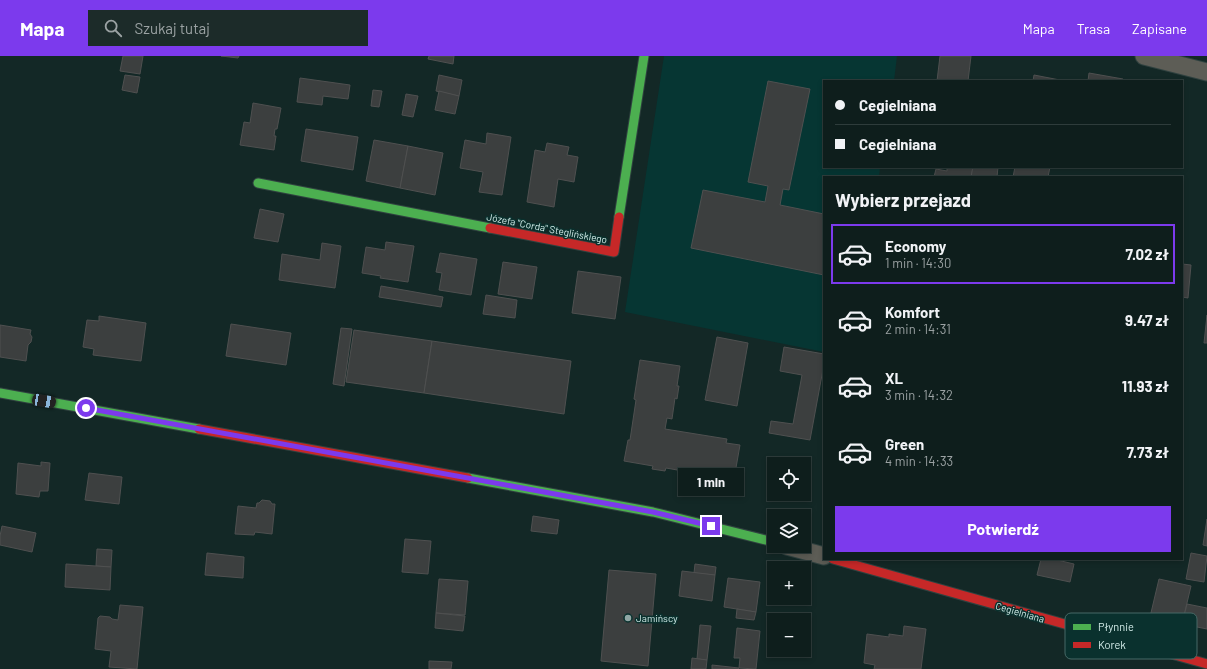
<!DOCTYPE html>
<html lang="pl">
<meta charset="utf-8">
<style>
body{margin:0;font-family:Barlow,sans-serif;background:#1c2b29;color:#f1f3f6;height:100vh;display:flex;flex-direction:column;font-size:15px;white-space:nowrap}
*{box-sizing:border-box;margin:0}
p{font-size:13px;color:#9ba2a3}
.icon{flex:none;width:22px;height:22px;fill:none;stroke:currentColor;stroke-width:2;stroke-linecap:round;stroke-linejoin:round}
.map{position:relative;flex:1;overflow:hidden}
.panel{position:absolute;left:823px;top:120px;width:360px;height:384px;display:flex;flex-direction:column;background:#0e1e1c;border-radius:0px;box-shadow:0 2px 6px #0003,0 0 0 1px #2e3c3b}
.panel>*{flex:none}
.top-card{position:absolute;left:823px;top:24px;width:360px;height:88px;border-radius:0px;box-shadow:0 2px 6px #0003,0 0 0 1px #2e3c3b;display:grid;align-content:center;height:88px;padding:0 12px;background:#0e1e1c}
.controls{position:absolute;left:767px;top:401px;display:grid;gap:8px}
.controls a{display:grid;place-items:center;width:44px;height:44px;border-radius:0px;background:#0e1e1c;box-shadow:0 2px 6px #0003,0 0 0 1px #2e3c3b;font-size:20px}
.end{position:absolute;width:18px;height:18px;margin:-9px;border:5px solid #7c3aed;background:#fff;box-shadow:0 0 0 2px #fff}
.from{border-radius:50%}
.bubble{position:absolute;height:28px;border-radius:0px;background:#0e1e1c;box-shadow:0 2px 6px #0003,0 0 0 1px #2e3c3b;font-size:13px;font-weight:700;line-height:28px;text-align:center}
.car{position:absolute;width:12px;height:24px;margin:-12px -6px;border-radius:5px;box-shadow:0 0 3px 1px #0007;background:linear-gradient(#222 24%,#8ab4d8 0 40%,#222 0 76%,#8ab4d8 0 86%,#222 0)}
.top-card b{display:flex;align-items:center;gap:14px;height:38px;font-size:15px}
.top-card b+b{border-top:1px solid #2e3c3b}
.top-card i{width:10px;height:10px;background:#f1f3f6}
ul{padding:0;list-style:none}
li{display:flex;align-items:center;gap:12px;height:60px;margin:0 8px 6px;padding:0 4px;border:2px solid transparent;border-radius:0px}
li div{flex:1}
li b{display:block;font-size:15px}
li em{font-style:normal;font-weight:700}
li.active{border-color:#7c3aed}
li>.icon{width:36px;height:36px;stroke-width:1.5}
h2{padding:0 12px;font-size:18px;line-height:48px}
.action{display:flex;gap:8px;margin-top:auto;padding:8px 12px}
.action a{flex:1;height:46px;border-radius:0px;background:#7c3aed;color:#fff;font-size:16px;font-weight:700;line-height:46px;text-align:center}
header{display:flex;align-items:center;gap:24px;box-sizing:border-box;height:56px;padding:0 20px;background:#7c3aed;color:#fff}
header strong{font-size:19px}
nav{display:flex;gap:22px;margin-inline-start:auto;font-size:14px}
.search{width:280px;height:36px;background:#1c2b29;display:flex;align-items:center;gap:10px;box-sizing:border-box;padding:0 14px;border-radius:0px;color:#9ba2a3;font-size:15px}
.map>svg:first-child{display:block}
.built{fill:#063633}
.building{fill:#3c3f3f;stroke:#4f5050}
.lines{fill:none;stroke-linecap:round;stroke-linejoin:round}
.street-casing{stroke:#304240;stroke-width:19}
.fast-casing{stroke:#304240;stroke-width:11}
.jam-casing{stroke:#304240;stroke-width:11}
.street{stroke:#5d5d56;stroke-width:17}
.fast{stroke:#4caf50;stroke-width:9}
.jam{stroke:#c62828;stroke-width:9}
.route{stroke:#7c3aed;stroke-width:5}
.poi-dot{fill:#90a7a5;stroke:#0a312e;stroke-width:1.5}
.labels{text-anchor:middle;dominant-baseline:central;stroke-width:3;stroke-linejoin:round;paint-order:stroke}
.street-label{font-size:10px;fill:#d3ece9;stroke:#0a312e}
.poi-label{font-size:10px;fill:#d3ece9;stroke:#0a312e;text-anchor:start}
.key{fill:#0a312e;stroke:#466966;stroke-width:1}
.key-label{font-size:11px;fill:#d3ece9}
</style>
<header>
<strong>Mapa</strong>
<div class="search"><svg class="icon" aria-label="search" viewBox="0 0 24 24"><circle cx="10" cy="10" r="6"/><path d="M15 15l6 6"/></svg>Szukaj tutaj</div>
<nav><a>Mapa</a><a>Trasa</a><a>Zapisane</a></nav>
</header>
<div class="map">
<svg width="1207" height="613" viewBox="0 0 1207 613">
<rect width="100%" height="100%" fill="#132826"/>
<polygon class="built" points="664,0 897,0 894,25 824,25 824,111 880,111 879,121 824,121 824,296 625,256"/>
<g class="building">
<polygon points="123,0 143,0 140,18 120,15"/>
<polygon points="221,0 239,0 238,2"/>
<polygon points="429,0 454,0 453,8 428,3"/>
<polygon points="940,0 971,0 968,25 937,25"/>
<polygon points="1089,17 1123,23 1123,25 1088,25"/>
<polygon points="125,19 140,21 137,37 122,34"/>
<polygon points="439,19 462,24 459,40 436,35"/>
<polygon points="1034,19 1065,25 1033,25"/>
<polygon points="300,22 350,29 348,43 323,40 322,49 297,46"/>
<polygon points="768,25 810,33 789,134 783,133 780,149 824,158 824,219 691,192 703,134 765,146 768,130 748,126"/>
<polygon points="373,34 382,35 379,51 371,50"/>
<polygon points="439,35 459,40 455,58 435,54"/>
<polygon points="406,38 418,40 413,61 402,59"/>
<polygon points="253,47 281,52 277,73 275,73 274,80 276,80 274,94 240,89 244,66 250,67"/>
<polygon points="306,73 358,81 353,114 301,105"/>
<polygon points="487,77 511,81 502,139 479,136 483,116 460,112 465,84 486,88"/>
<polygon points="374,84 408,90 400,132 366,125"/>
<polygon points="547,87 569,91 567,99 578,101 574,126 558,123 554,151 527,146 535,94 545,96"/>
<polygon points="408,90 443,97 435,139 400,132"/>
<polygon points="947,111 973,111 971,121 934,121 936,113 947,115"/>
<polygon points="973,111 998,111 997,121 971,121"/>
<polygon points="1015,111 1050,111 1048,121 1013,121"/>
<polygon points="260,153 284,158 278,186 254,182"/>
<polygon points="386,186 414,190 408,226 380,222 381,220 362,217 366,191 385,194"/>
<polygon points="322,187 341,190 335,232 279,224 282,198 320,204"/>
<polygon points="440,197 477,203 471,239 439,234 442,217 436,216"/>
<polygon points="503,206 537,211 532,243 498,238"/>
<polygon points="1182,208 1191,209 1188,242 1182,241"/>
<polygon points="578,215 621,221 615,263 572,257"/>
<polygon points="381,230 443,241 441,251 379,241"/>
<polygon points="486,239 517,244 515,262 483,258"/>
<polygon points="1207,259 1207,287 1204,287"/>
<polygon points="99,260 146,267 141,305 93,299 94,293 83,291 87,264 99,265"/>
<polygon points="231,268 291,277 286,309 226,300"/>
<polygon points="0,269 31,274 30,278 32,281 31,286 28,289 26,305 0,301"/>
<polygon points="341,272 352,273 344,330 333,328"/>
<polygon points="354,274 432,285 424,337 346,326"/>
<polygon points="717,281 748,287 737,350 705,344"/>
<polygon points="432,285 571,305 564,358 424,337"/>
<polygon points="784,291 824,298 824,308 810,384 769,377 771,365 793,368 802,319 780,315"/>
<polygon points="640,304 680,310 677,330 679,330 677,343 675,342 672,363 667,362 665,373 727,383 726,387 740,389 734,423 713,420 713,423 700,421 700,418 666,412 665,415 652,413 653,410 624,405 628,384 630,384 636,344 634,343"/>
<polygon points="41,406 50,407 48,435 40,435 39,441 16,438 18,407 41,410"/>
<polygon points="89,417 122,421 119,448 85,444"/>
<polygon points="262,444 270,445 272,448 275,448 272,478 255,476 254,479 235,478 238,450 256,452 257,447 259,447"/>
<polygon points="533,460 559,464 557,478 531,475"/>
<polygon points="1207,463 1207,490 1203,489"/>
<polygon points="2,470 36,477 32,496 0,489 0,480"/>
<polygon points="405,483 431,485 428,518 402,516"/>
<polygon points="97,493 112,494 111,511 96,510"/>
<polygon points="207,497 244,501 243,522 205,519"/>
<polygon points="1191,497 1207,500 1204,526 1186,523"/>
<polygon points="1041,503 1053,503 1074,508 1070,526 1037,519"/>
<polygon points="66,508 111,511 110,534 65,531"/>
<polygon points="695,508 716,511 715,519 694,517"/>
<polygon points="609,514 656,518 648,610 601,605"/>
<polygon points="682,515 715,519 712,545 679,540"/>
<polygon points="728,522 760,526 756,556 724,551"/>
<polygon points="439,523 468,525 465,559 436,557"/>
<polygon points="1159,523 1191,530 1182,568 1150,561"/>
<polygon points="1187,548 1207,552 1207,573 1182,568"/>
<polygon points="120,549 143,551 137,613 109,611 111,595 95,593 98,562 100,560 110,561 112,563 118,564"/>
<polygon points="737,553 756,556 754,564 736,562"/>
<polygon points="436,557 465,560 463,575 435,572"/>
<polygon points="700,569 711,570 707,604 697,603"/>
<polygon points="904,570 926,573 921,613 874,613 875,609 864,607 867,578 889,581 889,578 903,580"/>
<polygon points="737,572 760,575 756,613 739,612 740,602 734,602"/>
<polygon points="692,602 707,604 706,613 691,613"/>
<polygon points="429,605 452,606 451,613 429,613"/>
<polygon points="712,609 739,612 738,613 712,613"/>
</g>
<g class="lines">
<g class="street-casing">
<g id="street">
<polyline points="1144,0 1207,16"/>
<polyline points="787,490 824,500"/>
</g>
</g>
<g class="fast-casing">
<g id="fast">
<polyline points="258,127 490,172"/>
<polyline points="619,161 644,0"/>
<polyline points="0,337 199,373"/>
<polyline points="468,422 653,456 774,486"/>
</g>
</g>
<g class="jam-casing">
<g id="jam">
<polyline points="490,172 614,196 619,161"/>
<polyline points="199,373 468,422"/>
<polyline points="833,503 1207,608"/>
</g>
</g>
<use href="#street" class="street"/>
<use href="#fast" class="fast"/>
<use href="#jam" class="jam"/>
</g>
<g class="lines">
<polyline class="route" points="86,352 653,456 711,470"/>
</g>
<circle class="poi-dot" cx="628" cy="562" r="4"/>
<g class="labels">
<g class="street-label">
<text transform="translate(547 172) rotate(11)">Józefa "Corda" Steglińskiego</text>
<text transform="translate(1020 556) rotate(16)">Cegielniana</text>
</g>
<g class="poi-label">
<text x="636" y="562">Jamińscy</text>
</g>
</g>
<rect x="1065" y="557" width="132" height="46" rx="6" class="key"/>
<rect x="1073" y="568" width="18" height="6" fill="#4caf50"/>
<rect x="1073" y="586" width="18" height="6" fill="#c62828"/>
<g class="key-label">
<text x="1098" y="575">Płynnie</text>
<text x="1098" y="593">Korek</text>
</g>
</svg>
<div class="controls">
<a><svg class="icon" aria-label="locate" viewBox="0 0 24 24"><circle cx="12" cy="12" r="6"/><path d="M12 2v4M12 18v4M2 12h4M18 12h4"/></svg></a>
<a><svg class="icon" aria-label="layers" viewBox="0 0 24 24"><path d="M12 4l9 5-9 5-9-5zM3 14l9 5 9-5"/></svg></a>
<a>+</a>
<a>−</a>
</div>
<i class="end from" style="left:86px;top:352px"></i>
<i class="end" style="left:711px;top:470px"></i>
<div class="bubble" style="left:678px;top:412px;width:66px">1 min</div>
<i class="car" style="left:44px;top:345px;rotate:100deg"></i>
<div class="top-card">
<b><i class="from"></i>Cegielniana</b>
<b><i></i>Cegielniana</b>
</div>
<section class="panel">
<h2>Wybierz przejazd</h2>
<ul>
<li class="active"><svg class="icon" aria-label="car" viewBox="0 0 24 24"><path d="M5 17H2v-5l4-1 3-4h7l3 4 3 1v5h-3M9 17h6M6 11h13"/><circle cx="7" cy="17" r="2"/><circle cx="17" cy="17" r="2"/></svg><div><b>Economy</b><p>1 min · 14:30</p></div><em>7.02 zł</em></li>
<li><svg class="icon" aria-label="car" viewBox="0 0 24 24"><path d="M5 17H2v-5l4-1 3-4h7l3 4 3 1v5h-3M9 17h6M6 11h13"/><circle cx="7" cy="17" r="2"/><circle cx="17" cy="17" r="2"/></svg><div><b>Komfort</b><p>2 min · 14:31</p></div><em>9.47 zł</em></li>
<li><svg class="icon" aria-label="car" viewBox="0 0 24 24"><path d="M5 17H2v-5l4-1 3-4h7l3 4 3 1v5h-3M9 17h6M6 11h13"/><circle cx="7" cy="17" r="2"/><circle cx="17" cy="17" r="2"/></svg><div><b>XL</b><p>3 min · 14:32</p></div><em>11.93 zł</em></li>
<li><svg class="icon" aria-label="car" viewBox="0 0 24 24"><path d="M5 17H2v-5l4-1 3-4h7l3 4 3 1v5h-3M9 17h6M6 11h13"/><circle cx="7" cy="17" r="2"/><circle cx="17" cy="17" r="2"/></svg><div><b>Green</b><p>4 min · 14:33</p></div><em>7.73 zł</em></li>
</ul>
<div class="action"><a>Potwierdź</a></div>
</section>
</div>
